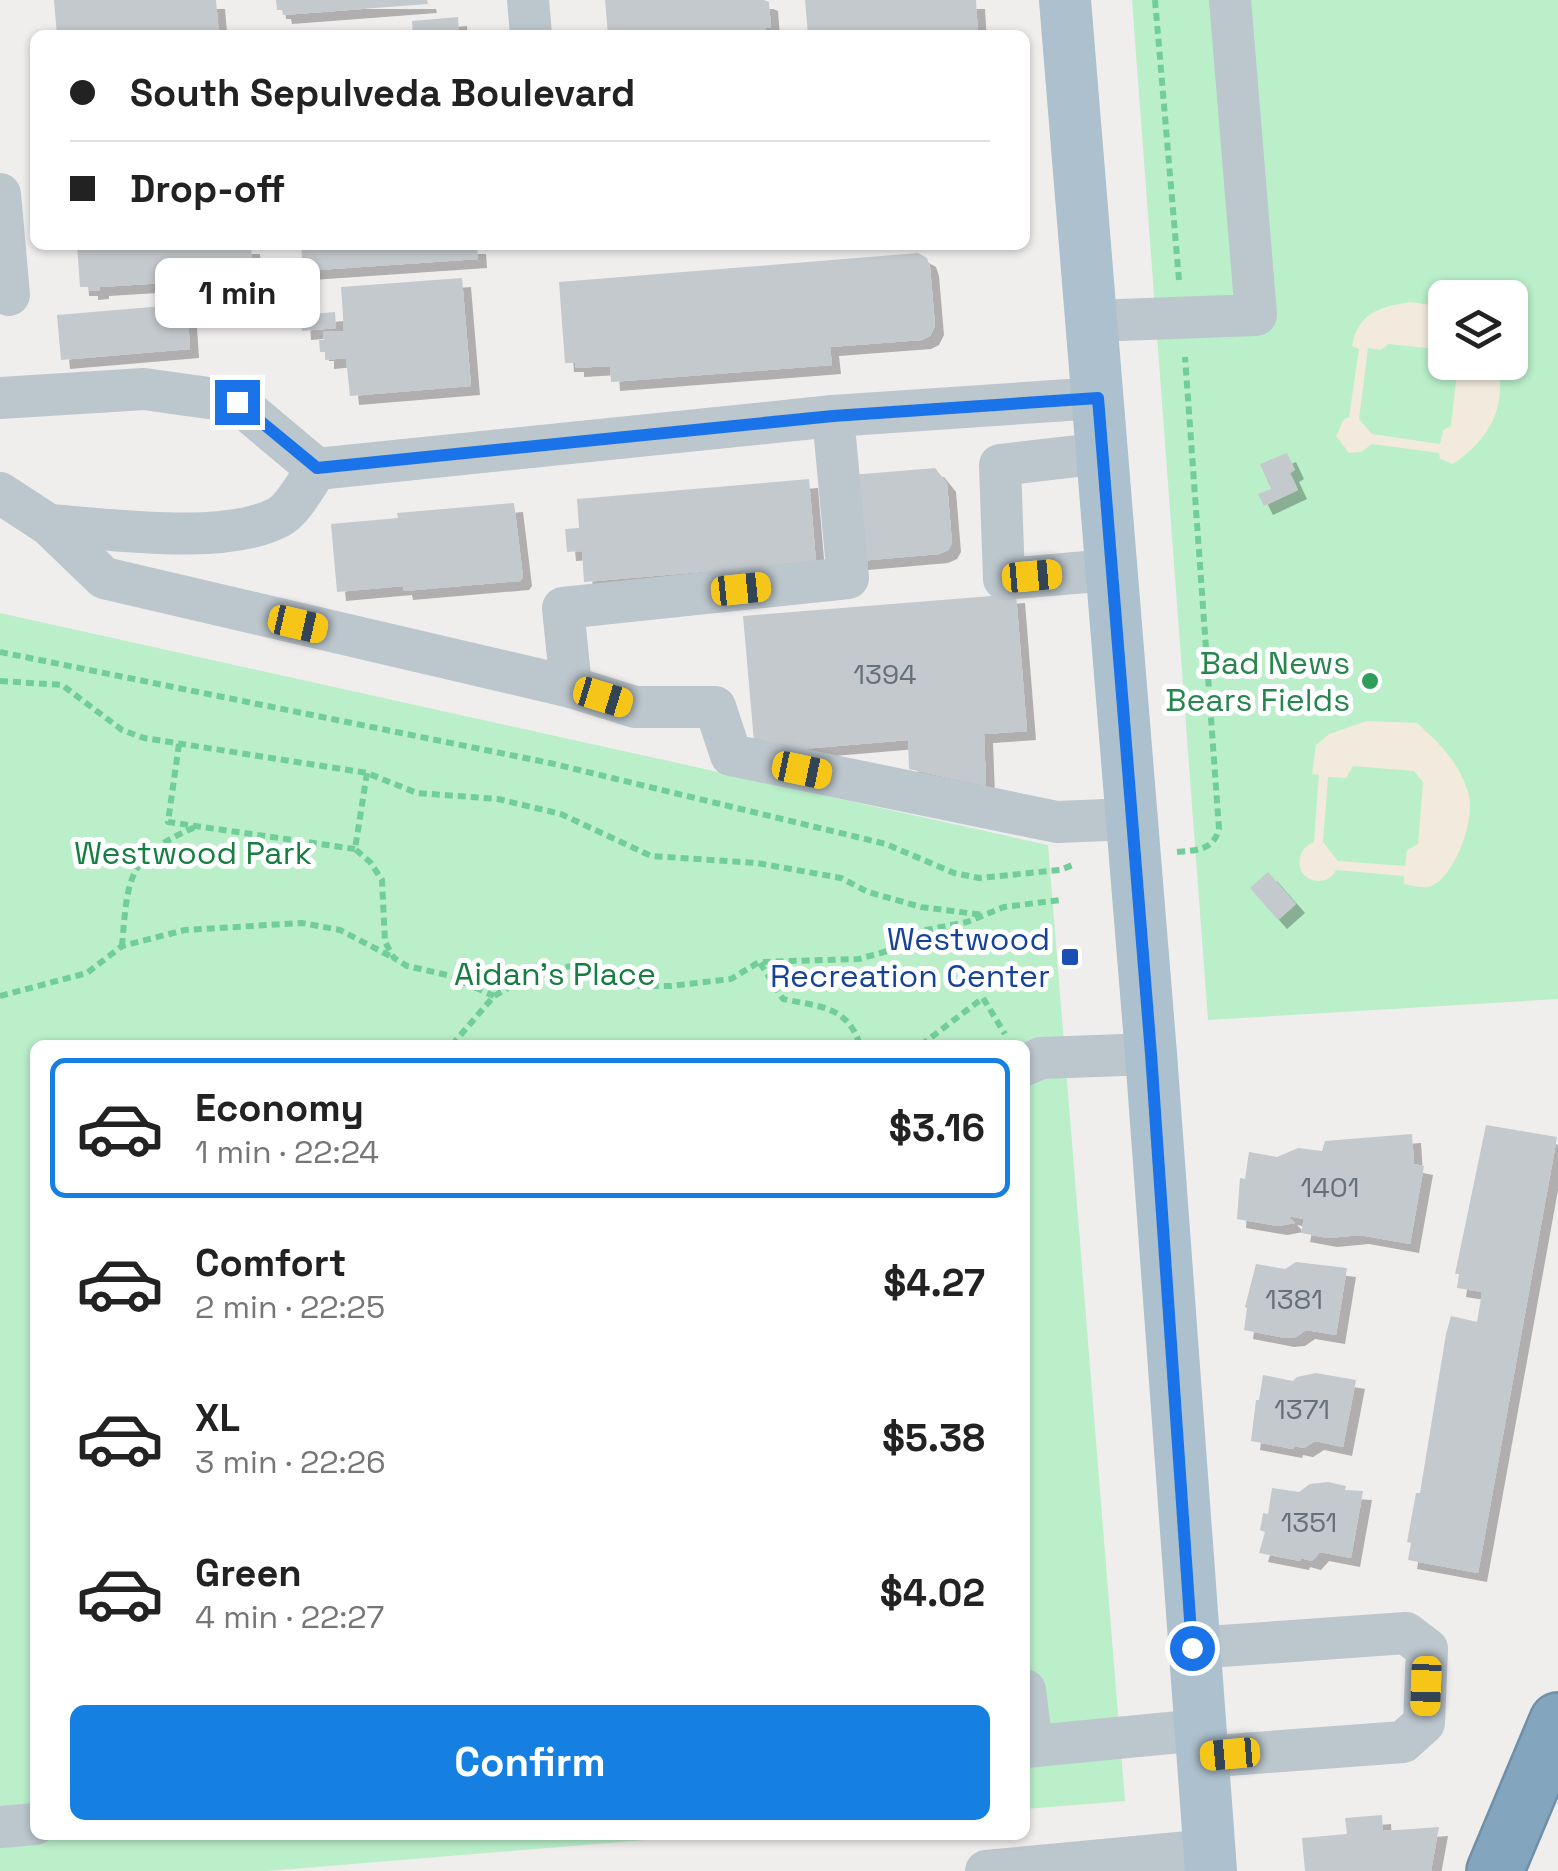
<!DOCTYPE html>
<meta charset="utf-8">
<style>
body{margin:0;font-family:"Space Grotesk",sans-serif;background:#f6f6f6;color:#222;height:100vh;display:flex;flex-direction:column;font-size:38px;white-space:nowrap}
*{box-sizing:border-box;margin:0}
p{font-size:32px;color:#767676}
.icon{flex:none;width:55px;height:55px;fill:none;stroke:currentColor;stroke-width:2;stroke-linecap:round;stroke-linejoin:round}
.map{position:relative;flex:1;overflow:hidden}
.details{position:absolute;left:30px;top:1040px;width:1000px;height:800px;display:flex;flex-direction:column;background:#fff;border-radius:15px;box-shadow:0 2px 8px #0004}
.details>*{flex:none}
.guide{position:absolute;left:30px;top:30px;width:1000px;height:220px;border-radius:15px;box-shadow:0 2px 8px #0004;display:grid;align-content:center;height:220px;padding:0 40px;background:#fff}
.controls{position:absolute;left:1428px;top:280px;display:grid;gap:20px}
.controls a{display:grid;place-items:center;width:100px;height:100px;border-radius:15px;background:#fff;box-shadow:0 2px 8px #0004;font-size:50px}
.end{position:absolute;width:45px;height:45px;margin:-22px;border:12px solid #1a73e8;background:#fff;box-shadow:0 0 0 5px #fff}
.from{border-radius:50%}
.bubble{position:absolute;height:70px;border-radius:15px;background:#fff;box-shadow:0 2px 8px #0004;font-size:32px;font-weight:800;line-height:70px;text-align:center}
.car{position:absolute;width:30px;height:60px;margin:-30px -15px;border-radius:12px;box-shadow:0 0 8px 2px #0007;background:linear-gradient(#f5c518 24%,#345 0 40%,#f5c518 0 76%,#345 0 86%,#f5c518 0)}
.guide b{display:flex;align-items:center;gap:35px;height:95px;font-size:38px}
.guide b+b{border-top:2px solid #e0e0e0}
.guide i{width:25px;height:25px;background:#222}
ul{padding:18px 0 0;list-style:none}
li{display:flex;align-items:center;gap:30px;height:140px;margin:0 20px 15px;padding:0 20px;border:5px solid transparent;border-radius:15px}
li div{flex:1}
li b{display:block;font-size:38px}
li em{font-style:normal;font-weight:800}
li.selected{border-color:#1580e2}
li>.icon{width:90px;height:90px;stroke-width:1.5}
.button{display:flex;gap:20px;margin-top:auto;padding:20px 40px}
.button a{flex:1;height:115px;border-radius:15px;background:#1580e2;color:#fff;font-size:40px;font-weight:800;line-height:115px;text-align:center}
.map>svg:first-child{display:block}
.green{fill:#baefca;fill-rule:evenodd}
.sand{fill:#f2eadd;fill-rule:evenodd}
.building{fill:#c4c9cd;filter:url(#shadow)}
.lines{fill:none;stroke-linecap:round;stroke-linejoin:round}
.highway-casing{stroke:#6f90a9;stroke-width:60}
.path{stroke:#71ce99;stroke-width:6;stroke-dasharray:8 5;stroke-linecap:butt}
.minor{stroke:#bbc6cd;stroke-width:42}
.major{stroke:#acc0cd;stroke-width:52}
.highway{stroke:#84a5be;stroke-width:55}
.route{stroke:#1a73e8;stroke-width:12}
.leisure-dot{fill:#2e9e5b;stroke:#fff;stroke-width:4}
.transit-dot{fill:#1a4fb4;stroke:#fff;stroke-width:4}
.labels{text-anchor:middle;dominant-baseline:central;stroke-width:10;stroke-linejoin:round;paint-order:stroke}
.number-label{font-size:28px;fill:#657078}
.leisure-label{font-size:32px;fill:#27864d;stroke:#fff;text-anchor:end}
.park-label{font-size:32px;fill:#157e40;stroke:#fff}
.transit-label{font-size:32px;fill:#164399;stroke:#fff;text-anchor:end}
</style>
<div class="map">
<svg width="1558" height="1871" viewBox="0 0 1558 1871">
<defs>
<filter id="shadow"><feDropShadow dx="9" dy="9" stdDeviation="0" flood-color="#0004"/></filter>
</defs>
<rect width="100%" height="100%" fill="#f0eded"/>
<g class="green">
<path d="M1132 0H1558V999L1208 1020ZM1445 298H1510V362H1445Z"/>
<polygon points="0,613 1048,845 1125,1801 1025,1809 1025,1045 35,1045 35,1835 706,1835 268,1871 0,1871"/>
</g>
<g class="sand">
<path d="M1410 302 1445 307V350L1389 344 1380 350 1368 348 1359 419 1372 434 1440 444 1443 430 1451 426 1458 363H1497C1508 407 1489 440 1453 464L1440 459 1439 453 1372 444 1361 452 1349 453 1336 436 1344 419 1349 417 1359 349 1352 346C1358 313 1379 307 1410 302Z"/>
<path d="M1367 721 1417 723C1439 743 1459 762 1468 792 1477 817 1454 881 1428 887 1422 888 1410 885 1404 884V876L1336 870C1329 885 1309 884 1301 871 1297 858 1301 847 1314 842L1319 775 1312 774 1316 745 1329 734ZM1353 766 1414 771 1423 782 1418 844 1407 850 1405 866 1338 861 1323 842 1328 777 1346 778Z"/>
</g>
<g class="building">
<polygon points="54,0 216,0 219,35 57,35"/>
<polygon points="276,0 427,0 428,4 283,15 282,10 277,10"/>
<polygon points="605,0 764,0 769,2 771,28 766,28 766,35 608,35"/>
<polygon points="805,0 976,0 978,35 808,35"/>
<polygon points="458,17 459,35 413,35 412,21"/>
<polygon points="77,245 251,245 253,274 245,275 245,278 100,287 100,290 89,291 89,287 80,287"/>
<polygon points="301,245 477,245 478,259 303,271"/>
<polygon points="918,253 927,258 930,267 935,326 930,336 922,340 830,347 832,365 611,382 610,366 575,368 575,363 565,363 559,282"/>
<polygon points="462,278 471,386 350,396 346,358 325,360 325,352 320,352 319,340 324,340 323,332 344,331 341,287"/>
<polygon points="187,304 190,349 61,360 57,315"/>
<polygon points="335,312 336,328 302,331 301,315"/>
<polygon points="1287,453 1295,470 1290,473 1298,490 1264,506 1258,494 1271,489 1260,464"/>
<polygon points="935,468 947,483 952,543 948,550 939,554 859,561 851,475"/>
<polygon points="809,479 816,562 584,582 582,551 567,552 565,529 579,528 577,499"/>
<polygon points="514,503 523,577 520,581 404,591 403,586 337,592 331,524 398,518 397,513"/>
<polygon points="1016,594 1027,731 984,734 986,786 909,769 908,740 755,753 743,616"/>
<polygon points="1268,872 1296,904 1278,920 1250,888"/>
<polygon points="1486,1125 1557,1137 1478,1573 1408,1560 1411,1543 1407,1542 1416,1493 1420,1493 1446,1334 1451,1316 1477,1322 1482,1292 1457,1288 1459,1274 1455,1274"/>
<polygon points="1412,1134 1414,1164 1424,1166 1410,1244 1360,1235 1328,1238 1301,1233 1304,1219 1288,1216 1295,1223 1278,1226 1237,1219 1240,1178 1245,1179 1249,1152 1277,1157 1298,1148 1322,1151 1325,1141"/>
<polygon points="1296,1262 1347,1268 1336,1335 1306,1330 1296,1337 1285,1338 1244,1330 1247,1308 1245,1307 1256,1264 1285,1269"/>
<polygon points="1316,1373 1356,1380 1343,1447 1315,1441 1304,1448 1294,1446 1293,1449 1251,1441 1256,1400 1259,1400 1263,1375 1293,1381 1297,1377"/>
<polygon points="1328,1482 1346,1486 1345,1490 1363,1491 1351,1558 1320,1552 1312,1561 1301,1558 1300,1561 1259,1553 1265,1532 1260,1530 1263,1513 1268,1514 1272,1488 1299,1492 1310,1484"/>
<polygon points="1382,1815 1383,1831 1439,1827 1431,1871 1305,1871 1302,1838 1347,1834 1345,1818"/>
</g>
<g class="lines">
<g class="highway-casing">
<polyline id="highway" points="1495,1871 1558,1721"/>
</g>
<g class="path">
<polyline points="1155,0 1179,280"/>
<polyline points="0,652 550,763 886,844 954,873 979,878 1060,870 1075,864"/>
<polyline points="0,681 62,685 122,730 144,738 367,773 417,793 498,799 561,814 651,856 757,863 841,878 868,892 921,907 984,915"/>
<polyline points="179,744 168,822 355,849"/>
<polyline points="367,773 355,849 370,862 382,880 385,942 394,958 407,966 447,975 494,996"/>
<path d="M1177 852C1197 850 1213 851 1219 829L1185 357"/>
<path d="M122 946C128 876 127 857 195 827"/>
<path d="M760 963 783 999C819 1007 847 1005 860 1045"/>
<polyline points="0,996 87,973 122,946 185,930 302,923 340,930 394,958"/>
<polyline points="452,1045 494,996 540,970 591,964 633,986 671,986 731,979 759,962 859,959 891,950 921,931 967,922 1004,907 1060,900"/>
<polyline points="921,1045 983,998 1005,1034"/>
</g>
<g class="minor">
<polyline points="528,0 531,35"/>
<polyline points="0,194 9,295"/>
<polyline points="1092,321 1256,315 1230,0"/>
<polyline points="0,398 144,389 237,402 317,469 833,416"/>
<polyline points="1103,453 1000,465 1004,579 1110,570"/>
<polyline points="0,493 49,525 104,578 571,687 635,707 715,707 731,755 1057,822 1131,819"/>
<path d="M49 525C110 529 225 546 279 517 294 509 307 482 317 469"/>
<polyline points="571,687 563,608 848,578 833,416 1098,398"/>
<polyline points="1025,1065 1041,1058 1151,1054"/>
<polyline points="1193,1648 1406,1633 1427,1649 1424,1723 1403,1742 1202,1757"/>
<polyline points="1025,1690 1032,1746"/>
<polyline points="1025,1747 1200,1730"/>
<polyline points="0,1827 35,1824"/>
<polyline points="986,1871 1210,1850"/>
</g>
<polyline class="major" points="1065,0 1151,1054 1211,1871"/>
<use href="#highway" class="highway"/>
</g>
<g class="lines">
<polyline class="route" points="237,402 317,468 833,416 1098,398 1151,1054 1192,1648"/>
</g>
<circle class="leisure-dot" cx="1370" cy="681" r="10"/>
<rect class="transit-dot" x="1060" y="947" width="20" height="20" rx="5"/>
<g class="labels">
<g class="number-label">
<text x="885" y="674">1394</text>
<text x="1330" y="1187">1401</text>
<text x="1294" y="1299">1381</text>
<text x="1302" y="1409">1371</text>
<text x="1309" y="1522">1351</text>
</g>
<g class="leisure-label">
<text x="1350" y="663">Bad News<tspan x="1350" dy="37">Bears Fields</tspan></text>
</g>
<g class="park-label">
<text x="193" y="853">Westwood Park</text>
<text x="555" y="974">Aidan's Place</text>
</g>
<g class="transit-label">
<text x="1050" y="939">Westwood<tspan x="1050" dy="37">Recreation Center</tspan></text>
</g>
</g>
</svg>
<div class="controls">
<a><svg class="icon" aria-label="layers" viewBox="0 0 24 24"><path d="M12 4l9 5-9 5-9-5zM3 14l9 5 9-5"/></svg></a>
</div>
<i class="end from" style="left:1192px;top:1648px"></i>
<i class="end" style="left:237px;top:402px"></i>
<div class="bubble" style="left:155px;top:258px;width:165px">1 min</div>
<i class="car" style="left:1032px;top:576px;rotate:85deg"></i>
<i class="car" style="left:741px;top:589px;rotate:84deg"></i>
<i class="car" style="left:298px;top:624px;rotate:103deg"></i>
<i class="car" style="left:603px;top:697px;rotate:107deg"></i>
<i class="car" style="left:802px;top:770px;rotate:102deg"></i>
<i class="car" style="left:1426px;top:1686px;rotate:182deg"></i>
<i class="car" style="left:1230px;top:1754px;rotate:265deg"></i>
<div class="guide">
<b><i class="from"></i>South Sepulveda Boulevard</b>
<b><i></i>Drop-off</b>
</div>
<section class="details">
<ul>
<li class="selected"><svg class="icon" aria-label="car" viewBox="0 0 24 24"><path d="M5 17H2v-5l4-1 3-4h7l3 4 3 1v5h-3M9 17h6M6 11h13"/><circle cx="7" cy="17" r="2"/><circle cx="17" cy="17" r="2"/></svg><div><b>Economy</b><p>1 min · 22:24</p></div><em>$3.16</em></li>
<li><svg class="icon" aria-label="car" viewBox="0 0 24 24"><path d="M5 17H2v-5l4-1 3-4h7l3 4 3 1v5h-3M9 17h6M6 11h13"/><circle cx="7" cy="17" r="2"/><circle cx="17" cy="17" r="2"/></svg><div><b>Comfort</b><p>2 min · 22:25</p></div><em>$4.27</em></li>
<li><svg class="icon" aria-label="car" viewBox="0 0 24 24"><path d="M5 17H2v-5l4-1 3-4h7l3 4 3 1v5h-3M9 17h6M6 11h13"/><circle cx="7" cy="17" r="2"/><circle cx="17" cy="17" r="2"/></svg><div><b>XL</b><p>3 min · 22:26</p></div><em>$5.38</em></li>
<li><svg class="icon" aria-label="car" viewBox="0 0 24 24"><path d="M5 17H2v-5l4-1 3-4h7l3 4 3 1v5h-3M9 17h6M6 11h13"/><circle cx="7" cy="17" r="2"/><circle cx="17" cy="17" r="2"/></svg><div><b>Green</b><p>4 min · 22:27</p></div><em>$4.02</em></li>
</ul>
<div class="button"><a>Confirm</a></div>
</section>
</div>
